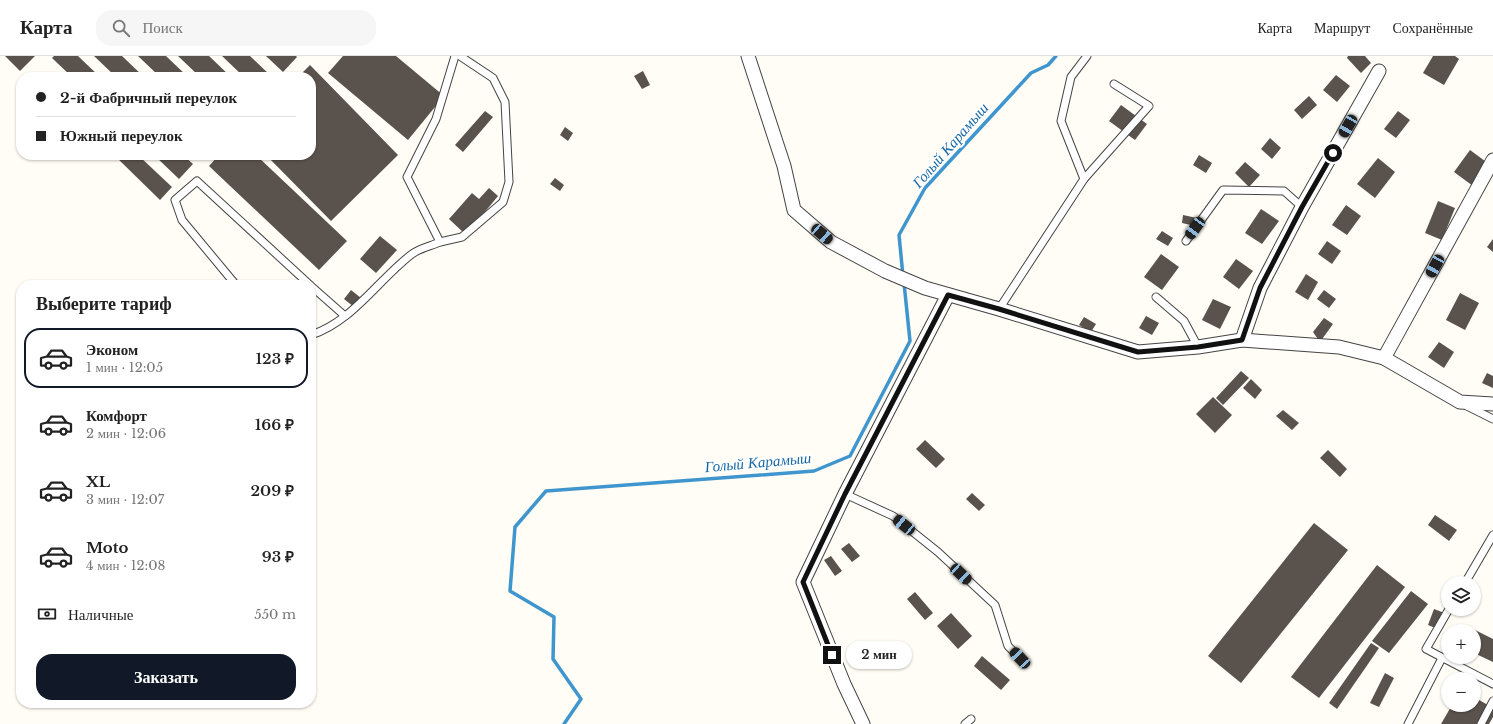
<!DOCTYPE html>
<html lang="ru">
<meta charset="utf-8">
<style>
body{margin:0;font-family:"Libre Baskerville",serif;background:#f6f6f6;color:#222;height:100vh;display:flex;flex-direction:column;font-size:15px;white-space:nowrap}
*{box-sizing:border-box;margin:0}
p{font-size:13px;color:#767676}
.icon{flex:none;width:22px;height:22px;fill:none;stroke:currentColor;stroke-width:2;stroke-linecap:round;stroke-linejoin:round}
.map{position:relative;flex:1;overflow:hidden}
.side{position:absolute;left:16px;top:224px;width:300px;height:428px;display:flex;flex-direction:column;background:#fff;border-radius:16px;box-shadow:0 1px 3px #0004}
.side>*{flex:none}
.hud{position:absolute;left:16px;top:16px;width:300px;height:88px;border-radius:16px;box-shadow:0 1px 3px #0004;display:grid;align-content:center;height:88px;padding:0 20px;background:#fff}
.controls{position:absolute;left:1441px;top:520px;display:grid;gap:8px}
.controls a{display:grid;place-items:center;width:40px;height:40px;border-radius:50%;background:#fff;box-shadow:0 1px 3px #0004;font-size:20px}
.end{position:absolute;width:18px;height:18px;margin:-9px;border:5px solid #111;background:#fff;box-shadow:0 0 0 2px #fff}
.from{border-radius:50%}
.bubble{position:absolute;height:28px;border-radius:14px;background:#fff;box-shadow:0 1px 3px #0004;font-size:13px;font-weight:600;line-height:28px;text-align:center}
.car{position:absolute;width:12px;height:24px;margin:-12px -6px;border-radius:5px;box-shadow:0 0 3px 1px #0007;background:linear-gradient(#222 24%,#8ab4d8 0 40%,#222 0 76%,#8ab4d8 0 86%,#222 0)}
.hud b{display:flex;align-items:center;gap:14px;height:38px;font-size:15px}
.hud b+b{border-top:1px solid #e0e0e0}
.hud i{width:10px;height:10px;background:#222}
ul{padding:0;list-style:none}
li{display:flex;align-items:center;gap:12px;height:60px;margin:0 8px 6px;padding:0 12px;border:2px solid transparent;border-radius:16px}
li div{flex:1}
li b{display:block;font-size:15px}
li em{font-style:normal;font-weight:600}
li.selected{border-color:#111827}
li>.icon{width:36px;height:36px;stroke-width:1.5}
h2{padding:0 20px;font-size:18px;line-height:48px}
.pay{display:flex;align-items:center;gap:10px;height:44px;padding:0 20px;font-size:15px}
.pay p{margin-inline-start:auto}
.button{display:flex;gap:8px;margin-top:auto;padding:8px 20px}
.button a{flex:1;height:46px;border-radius:16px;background:#111827;color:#fff;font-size:16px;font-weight:600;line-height:46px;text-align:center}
header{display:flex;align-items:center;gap:24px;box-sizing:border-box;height:56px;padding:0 20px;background:#fff;border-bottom:1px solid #e0e0e0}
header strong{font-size:19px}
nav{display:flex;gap:22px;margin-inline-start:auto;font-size:14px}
.search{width:280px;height:36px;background:#f6f6f6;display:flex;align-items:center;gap:10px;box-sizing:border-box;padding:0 14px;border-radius:16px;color:#767676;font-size:15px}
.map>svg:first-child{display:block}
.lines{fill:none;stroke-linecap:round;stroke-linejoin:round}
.stream{stroke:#3f96cf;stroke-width:3.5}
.building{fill:#5a524d}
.lane-casing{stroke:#444;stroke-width:9}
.street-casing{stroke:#444;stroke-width:15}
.lane{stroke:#fff;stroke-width:7}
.street{stroke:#fff;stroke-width:13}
.route{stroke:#111;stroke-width:5}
.labels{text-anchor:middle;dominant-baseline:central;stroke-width:4;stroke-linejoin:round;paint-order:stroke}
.water-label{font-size:15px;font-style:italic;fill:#1768a6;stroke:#fff}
</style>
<header>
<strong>Карта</strong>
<div class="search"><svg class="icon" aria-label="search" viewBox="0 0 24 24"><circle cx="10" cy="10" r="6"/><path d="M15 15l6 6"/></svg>Поиск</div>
<nav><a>Карта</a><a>Маршрут</a><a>Сохранённые</a></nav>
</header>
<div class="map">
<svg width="1493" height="668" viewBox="0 0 1493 668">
<rect width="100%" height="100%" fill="#fffdf5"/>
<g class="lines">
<g class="stream">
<polyline points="903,220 899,179 925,132 1031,17 1048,9 1056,0"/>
<polyline points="564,668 581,643 553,603 554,561 510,535 515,471 546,435 814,415 850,400 910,285 904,227"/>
</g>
</g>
<g class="building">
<polygon points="5,0 35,0 20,15"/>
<polygon points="54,0 78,0 100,21 72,21 52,2"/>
<polygon points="94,0 122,0 144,21 116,21"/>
<polygon points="138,0 166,0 188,21 160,21"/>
<polygon points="178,0 209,0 231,21 200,21"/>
<polygon points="222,0 250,0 272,21 244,21"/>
<polygon points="266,0 296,0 297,1 283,16"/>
<polygon points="343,0 396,0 444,40 408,84 328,17"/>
<polygon points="1348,0 1365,0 1371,7 1361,17 1347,2"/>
<polygon points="1433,0 1455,0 1459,3 1444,29 1423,17"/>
<polygon points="310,9 398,99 331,165 266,99 311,99 311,21 298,21"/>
<polygon points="643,15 650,29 642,33 634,20"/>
<polygon points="1336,19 1350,30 1337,46 1323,34"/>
<polygon points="1309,40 1317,49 1302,63 1294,54"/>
<polygon points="1121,49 1147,68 1135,84 1109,65"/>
<polygon points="485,55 493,61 463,96 455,89"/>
<polygon points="1398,55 1410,64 1396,82 1384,73"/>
<polygon points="565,71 573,77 568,85 560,79"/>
<polygon points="1270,82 1281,92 1272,103 1261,93"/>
<polygon points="1470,94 1489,108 1473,130 1454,116"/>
<polygon points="114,99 138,99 172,131 160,144"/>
<polygon points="154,99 183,99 193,108 179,123"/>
<polygon points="219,99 256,99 347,185 319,214 209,110"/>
<polygon points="1199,99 1212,107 1206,117 1193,109"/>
<polygon points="1378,102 1395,116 1375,142 1357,128"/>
<polygon points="1245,106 1260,119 1249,131 1235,117"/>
<polygon points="555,122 564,129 560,135 550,128"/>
<polygon points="489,132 498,140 489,151 484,147 489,151 465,178 449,163 472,137 479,143"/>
<polygon points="1438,145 1455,152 1442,184 1425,177"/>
<polygon points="1346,149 1361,160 1347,179 1332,169"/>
<polygon points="1261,153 1279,165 1262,188 1245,177"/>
<polygon points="1183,159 1197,162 1195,170 1182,167"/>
<polygon points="1162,175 1173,182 1168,190 1156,183"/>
<polygon points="380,180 397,194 376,217 360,203"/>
<polygon points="1493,183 1493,196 1487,191"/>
<polygon points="1327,185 1341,195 1332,208 1318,198"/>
<polygon points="1161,198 1179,211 1162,234 1144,221"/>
<polygon points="1236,203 1253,215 1239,233 1223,221"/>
<polygon points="1306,218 1318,226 1308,244 1295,236"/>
<polygon points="351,234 361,242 354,251 344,243"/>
<polygon points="1324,234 1336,243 1329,252 1317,243"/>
<polygon points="1460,237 1479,247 1465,274 1446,264"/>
<polygon points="1213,243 1231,251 1220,273 1202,264"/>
<polygon points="1146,260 1159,267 1152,279 1139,272"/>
<polygon points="1084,261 1096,268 1091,276 1079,269"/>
<polygon points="1324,262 1333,268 1320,286 1313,276"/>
<polygon points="1439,286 1454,296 1444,312 1428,301"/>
<polygon points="1241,315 1249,322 1223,349 1216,342"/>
<polygon points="1487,317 1493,320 1493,332 1482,327"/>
<polygon points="1251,323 1262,334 1255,343 1243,332"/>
<polygon points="1213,341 1232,359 1215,377 1196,358"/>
<polygon points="1283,354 1299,367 1292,374 1276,360"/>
<polygon points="925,384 945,403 936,412 916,393"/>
<polygon points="1328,394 1347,413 1340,421 1320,402"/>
<polygon points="972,437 985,449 979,455 966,443"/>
<polygon points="1435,459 1457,474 1449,485 1428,469"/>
<polygon points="1314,467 1348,494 1241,627 1208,600"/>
<polygon points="849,487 860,500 852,506 841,493"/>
<polygon points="831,500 842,515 835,520 824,504"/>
<polygon points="1377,509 1405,531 1319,642 1291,621"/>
<polygon points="1411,535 1428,548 1389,597 1372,585"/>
<polygon points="915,536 933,557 925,564 907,543"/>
<polygon points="1434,553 1447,558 1440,574 1428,569"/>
<polygon points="951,557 972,580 958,593 937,570"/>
<polygon points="1471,572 1493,583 1493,606 1474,597 1474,575 1469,575"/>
<polygon points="1371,587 1379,592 1337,653 1329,647"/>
<polygon points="982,600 1010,624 1001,634 974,610"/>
<polygon points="1385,617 1394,622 1379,651 1370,647"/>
<polygon points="1474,641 1493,652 1493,661 1489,668 1441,668 1452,649 1474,649"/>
</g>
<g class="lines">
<g class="lane-casing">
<g id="lane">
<polyline points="1084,123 1149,50 1114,28"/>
<polyline points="1186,185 1223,134 1284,135 1302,151"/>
<polyline points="440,186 462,181 503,146 509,126 505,46 493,22 460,0"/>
<polyline points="236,229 182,164 175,144 197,125 310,229"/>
<polyline points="311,230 345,260"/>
<polyline points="1156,241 1184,265 1198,291"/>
<polyline points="999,253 1084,123 1061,65 1071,21 1087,0"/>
<path d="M311 279C352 266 378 224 412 198 420 192 431 190 440 186L407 121 436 63 455 0"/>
<polyline points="1467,350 1493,363"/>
<polyline points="845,438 893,460 938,496 995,549 1008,590 1020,602"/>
<polyline points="1465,527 1493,479"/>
<polyline points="1449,553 1426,593 1493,628"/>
<polyline points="965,668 971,663"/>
<polyline points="1408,668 1442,602"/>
<polyline points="1481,668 1493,645"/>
</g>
</g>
<g class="street-casing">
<g id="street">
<polyline points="748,0 784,110 794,154 831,186 885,215 925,232 999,253 1138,296 1198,291 1242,284 1339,291 1384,302 1460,346 1493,348"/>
<polyline points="1242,284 1260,232 1302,151 1379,15"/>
<polyline points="1384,302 1493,104"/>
<polyline points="863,668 844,628 803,526 845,438 948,239"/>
</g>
</g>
<use href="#lane" class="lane"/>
<use href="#street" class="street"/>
</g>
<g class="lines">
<polyline class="route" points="832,599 803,526 845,438 948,239 999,253 1138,296 1198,291 1242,284 1260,232 1302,151 1333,97"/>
</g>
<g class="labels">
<g class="water-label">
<text transform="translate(950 89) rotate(-49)">Голый Карамыш</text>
<text transform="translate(758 406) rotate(-5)">Голый Карамыш</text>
</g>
</g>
</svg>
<div class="controls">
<a><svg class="icon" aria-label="layers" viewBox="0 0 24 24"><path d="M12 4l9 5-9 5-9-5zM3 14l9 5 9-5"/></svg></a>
<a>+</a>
<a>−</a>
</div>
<i class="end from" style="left:1333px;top:97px"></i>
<i class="end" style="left:832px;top:599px"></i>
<div class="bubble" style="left:846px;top:585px;width:66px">2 мин</div>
<i class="car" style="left:1348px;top:70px;rotate:210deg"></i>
<i class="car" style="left:1195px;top:172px;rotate:216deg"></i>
<i class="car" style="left:822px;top:178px;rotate:131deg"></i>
<i class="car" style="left:1435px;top:210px;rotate:209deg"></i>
<i class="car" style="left:904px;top:469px;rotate:309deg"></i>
<i class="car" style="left:961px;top:518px;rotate:133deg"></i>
<i class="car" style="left:1020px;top:602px;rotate:317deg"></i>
<div class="hud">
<b><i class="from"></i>2-й Фабричный переулок</b>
<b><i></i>Южный переулок</b>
</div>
<section class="side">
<h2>Выберите тариф</h2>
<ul>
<li class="selected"><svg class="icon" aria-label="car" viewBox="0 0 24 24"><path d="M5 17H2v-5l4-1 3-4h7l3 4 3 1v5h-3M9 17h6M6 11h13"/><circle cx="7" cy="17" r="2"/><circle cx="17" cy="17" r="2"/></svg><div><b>Эконом</b><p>1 мин · 12:05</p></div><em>123 ₽</em></li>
<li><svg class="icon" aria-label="car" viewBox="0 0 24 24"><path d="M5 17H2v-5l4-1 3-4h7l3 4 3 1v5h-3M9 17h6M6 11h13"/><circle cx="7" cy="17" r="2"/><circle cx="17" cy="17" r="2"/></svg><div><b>Комфорт</b><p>2 мин · 12:06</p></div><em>166 ₽</em></li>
<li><svg class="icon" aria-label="car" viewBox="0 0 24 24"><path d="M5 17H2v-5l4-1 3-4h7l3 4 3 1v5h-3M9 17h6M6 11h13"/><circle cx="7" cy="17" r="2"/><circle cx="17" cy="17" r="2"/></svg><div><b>XL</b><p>3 мин · 12:07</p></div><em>209 ₽</em></li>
<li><svg class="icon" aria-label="car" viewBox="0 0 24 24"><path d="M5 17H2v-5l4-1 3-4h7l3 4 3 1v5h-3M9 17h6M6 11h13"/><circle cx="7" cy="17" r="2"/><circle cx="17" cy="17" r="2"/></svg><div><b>Moto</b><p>4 мин · 12:08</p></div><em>93 ₽</em></li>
</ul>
<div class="pay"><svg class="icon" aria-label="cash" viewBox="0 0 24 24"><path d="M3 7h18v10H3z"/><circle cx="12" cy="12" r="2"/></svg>Наличные<p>550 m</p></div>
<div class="button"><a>Заказать</a></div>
</section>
</div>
